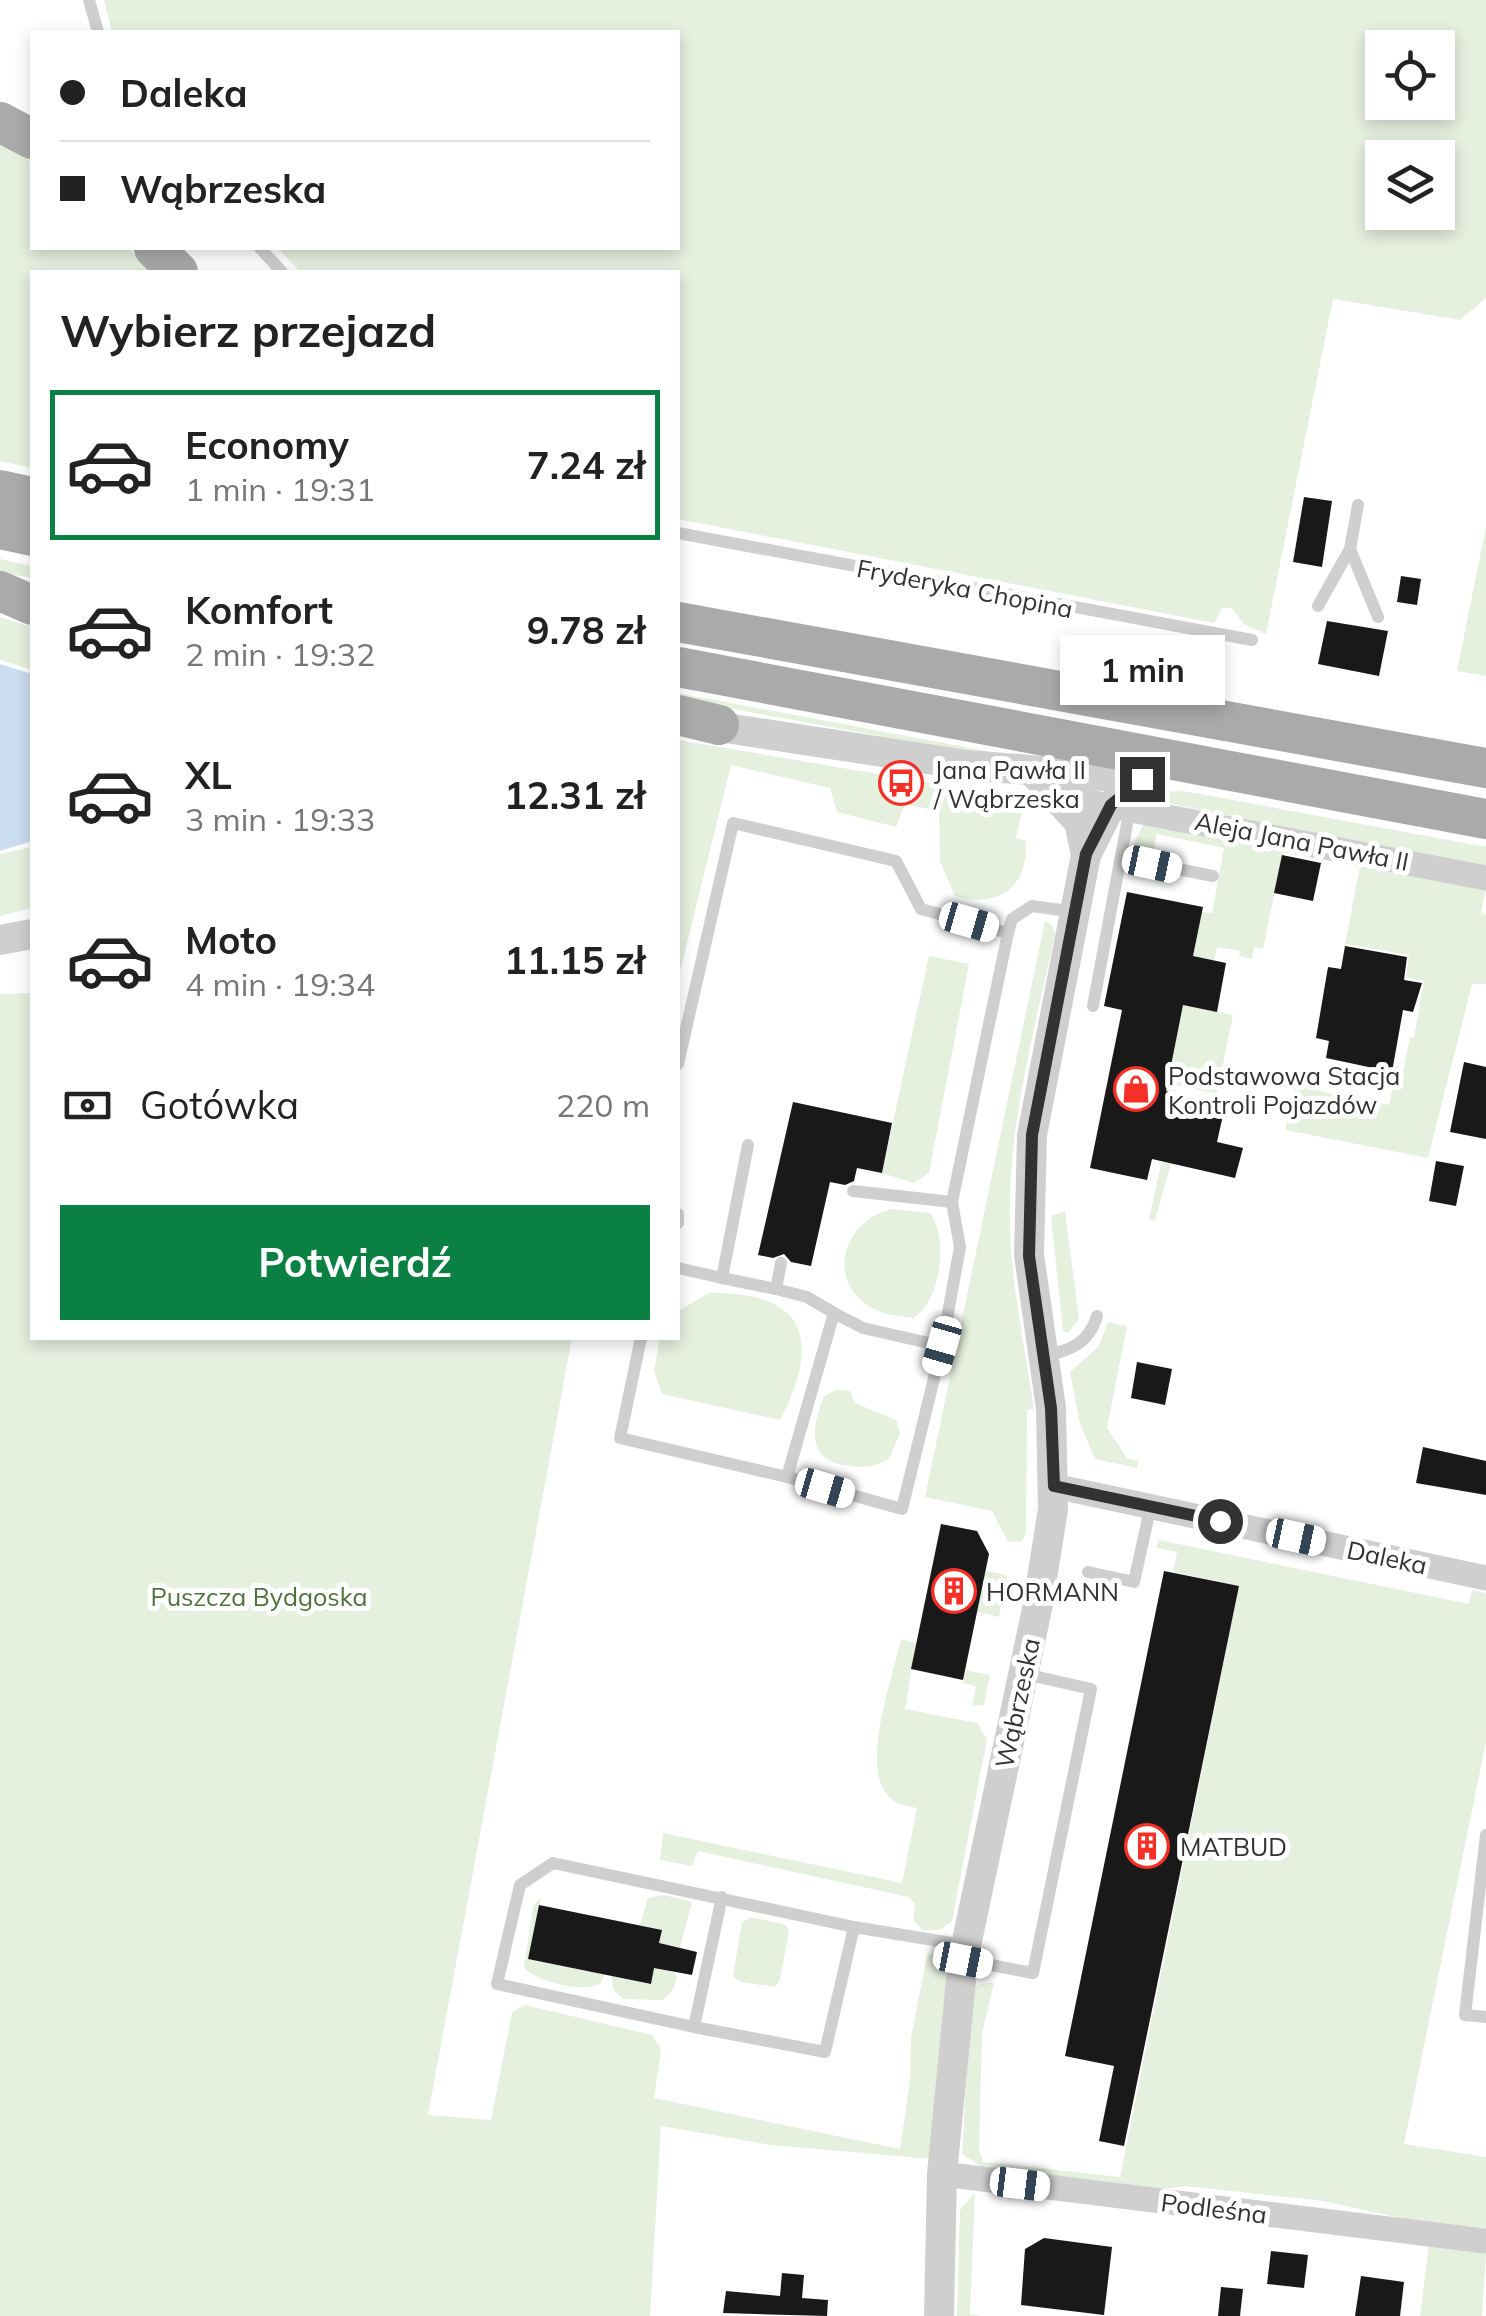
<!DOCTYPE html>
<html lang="pl">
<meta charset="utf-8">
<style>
body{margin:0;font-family:Mulish,sans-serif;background:#f2f2f2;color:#222;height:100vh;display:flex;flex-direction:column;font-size:38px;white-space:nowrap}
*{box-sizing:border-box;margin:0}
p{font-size:32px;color:#767676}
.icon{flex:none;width:55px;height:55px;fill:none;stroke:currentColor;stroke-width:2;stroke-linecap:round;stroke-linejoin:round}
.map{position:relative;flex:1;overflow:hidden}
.details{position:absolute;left:30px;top:270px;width:650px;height:1070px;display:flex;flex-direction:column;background:#fff;border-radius:0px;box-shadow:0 5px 15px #0003}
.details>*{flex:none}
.guide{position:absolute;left:30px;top:30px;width:650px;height:220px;border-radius:0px;box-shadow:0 5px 15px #0003;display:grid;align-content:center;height:220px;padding:0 30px;background:#fff}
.buttons{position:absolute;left:1365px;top:30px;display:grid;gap:20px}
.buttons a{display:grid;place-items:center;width:90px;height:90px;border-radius:0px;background:#fff;box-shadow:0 5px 15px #0003;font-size:50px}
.end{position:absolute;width:45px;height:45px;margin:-22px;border:12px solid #323232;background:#fff;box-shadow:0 0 0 5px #fff}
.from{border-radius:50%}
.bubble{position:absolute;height:70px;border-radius:0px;background:#fff;box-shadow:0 5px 15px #0003;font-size:32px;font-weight:700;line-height:70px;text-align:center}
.car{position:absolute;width:30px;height:60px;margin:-30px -15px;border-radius:12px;box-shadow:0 0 8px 2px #0007;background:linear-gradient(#fff 24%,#345 0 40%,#fff 0 76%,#345 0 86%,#fff 0)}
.guide b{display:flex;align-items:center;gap:35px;height:95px;font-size:38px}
.guide b+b{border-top:2px solid #e0e0e0}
.guide i{width:25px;height:25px;background:#222}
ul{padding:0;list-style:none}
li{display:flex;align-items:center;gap:30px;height:150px;margin:0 20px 15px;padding:0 10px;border:5px solid transparent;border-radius:0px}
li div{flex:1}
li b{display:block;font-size:38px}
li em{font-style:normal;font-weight:700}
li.on{border-color:#0b8043}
li>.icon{width:90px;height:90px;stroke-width:1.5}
h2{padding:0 30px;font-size:45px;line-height:120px}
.pay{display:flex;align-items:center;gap:25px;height:110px;padding:0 30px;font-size:38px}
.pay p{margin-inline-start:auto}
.button{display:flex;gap:20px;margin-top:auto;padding:20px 30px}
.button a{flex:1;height:115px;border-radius:0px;background:#0b8043;color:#fff;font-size:40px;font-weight:700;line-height:115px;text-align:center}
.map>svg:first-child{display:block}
.green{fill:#e6f0df;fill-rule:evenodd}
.water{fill:#cbddf0}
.building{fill:#191919}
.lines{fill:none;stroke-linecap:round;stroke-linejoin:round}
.service{stroke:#cfcfcf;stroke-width:12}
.minor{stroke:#cfcfcf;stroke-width:25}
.tertiary{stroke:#cfcfcf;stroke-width:30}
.primary{stroke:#aaa;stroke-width:40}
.route{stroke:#323232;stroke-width:12}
.labels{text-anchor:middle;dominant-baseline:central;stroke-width:10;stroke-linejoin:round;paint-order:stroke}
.street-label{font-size:25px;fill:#323232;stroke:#fff}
.poi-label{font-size:25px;fill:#323232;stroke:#fff;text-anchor:start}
.park-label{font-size:25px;fill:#4e733a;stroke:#fff}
</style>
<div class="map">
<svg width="1486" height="2316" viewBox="0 0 1486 2316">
<rect width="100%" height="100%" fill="#fff"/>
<g class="green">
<path d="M104 0H1486V298L1460 320 1333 299 1266 634 1244 624 1232 608H1222L1214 623 678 519V272H300L278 248H678V32H112ZM1382 48H1438V102H1382ZM1382 158H1438V212H1382Z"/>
<polygon points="0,143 32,162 32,248 128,248 152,272 32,272 32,468 0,461"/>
<polygon points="1486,526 1486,676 1457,671"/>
<polygon points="0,559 32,566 32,578 0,572"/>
<polygon points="0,617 32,627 32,670 0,660"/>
<polygon points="678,693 1002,754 951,749 678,699"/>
<path d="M678 740 1025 799 1016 838 1026 841C1028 887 999 909 955 896L940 861 939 811 905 804 896 827 837 812 830 788 731 765 678 980Z"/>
<polygon points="1184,791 1486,847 1486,870 1149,799 1159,792"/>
<polygon points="1145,821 1253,841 1256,849 1271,852 1273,847 1318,855 1322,860 1283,852 1263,949 1254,947 1252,959 1239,956 1240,951 1217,947 1204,1009 1233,1015 1217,1094 1177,1085 1169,1122 1178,1139 1155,1220 1149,1219 1162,1160 1152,1157 1202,912 1212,913 1224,848 1157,834 1152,858 1145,857 1135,841"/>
<polygon points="32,847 32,908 0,916 0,854"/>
<polygon points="1360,866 1486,888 1481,913 1486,915 1486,984 1472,984 1428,1158 1285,1130 1295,1086 1389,1105 1395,1077 1402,1079 1410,1037 1414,1037 1424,981 1406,977 1409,955 1345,944"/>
<path d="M1045 921 1053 926 1055 935C1034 1031 1007 1128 1010 1228 1012 1289 1025 1349 1034 1409L1027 1410 1026 1533 1022 1541 1008 1542 992 1511 925 1497Z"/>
<polygon points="929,956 969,964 929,1173 914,1183 882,1173"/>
<polygon points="32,993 32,1338 572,1338 428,2115 491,2120 512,2012 525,2005 652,2035 661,2050 654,2098 900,2149 910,2081 911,2037 927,1956 935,1952 948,1967 931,2159 771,2145 661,2126 650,2316 0,2316 0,994"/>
<path d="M892 1209 930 1213C949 1239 941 1301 913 1318 900 1316 885 1315 874 1309 824 1283 842 1221 892 1209Z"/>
<polygon points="1065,1211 1079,1319 1068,1333 1063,1331 1051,1216"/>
<path d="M709 1293C806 1291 822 1340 780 1420L662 1394 654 1371 660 1338H678V1311Z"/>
<polygon points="1108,1322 1127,1326 1107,1428 1127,1458 1138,1461 1137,1468 1095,1459 1080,1424 1070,1372 1099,1346"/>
<path d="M836 1390 850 1391 855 1403 896 1420 900 1433 889 1459C873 1468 861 1468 843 1465 805 1458 813 1424 824 1396Z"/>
<polygon points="1159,1540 1469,1604 1472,1590 1486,1593 1486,1742 1404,2144 1486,2157 1486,2228 1410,2220 1323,2201 1186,2186 1151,2191 982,2167 962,2154 972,1986 994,1982 982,2034 979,2149 983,2162 1120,2177 1239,1586 1173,1572 1177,1552 1156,1548"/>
<polygon points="986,1571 1007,1575 999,1617 977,1612"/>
<path d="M901 1639 916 1643 905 1709 977 1723 987 1739 952 1921 939 1930H922L913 1920 915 1904 909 1897 698 1851 692 1866 660 1860 663 1833 902 1883 917 1808C907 1806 895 1804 888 1796 860 1764 893 1677 901 1639Z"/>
<polygon points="965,1670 990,1675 984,1705 972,1706 976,1686 963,1683"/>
<polygon points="664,1895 692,1902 680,1948 658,1950 662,1930 640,1925 648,1898"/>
<path d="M541 1898 528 1959 605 1975 600 1984C582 1993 539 1982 524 1968L533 1906Z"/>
<polygon points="750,1917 784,1924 789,1930 780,1980 775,1987 741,1982 733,1976 742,1923"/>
<polygon points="655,1962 677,1975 674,1988 663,2000 623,1999 614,1991 611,1976 650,1984"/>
<polygon points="975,2193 970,2314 982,2316 957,2316 960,2210"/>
<polygon points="1429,2246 1486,2253 1482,2316 1420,2316"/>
</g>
<polygon class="water" points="0,664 32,674 32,841 0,851"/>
<g class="building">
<polygon points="1304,497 1332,501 1322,567 1293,562"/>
<polygon points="1401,576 1421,579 1417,605 1397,602"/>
<polygon points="1327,621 1388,631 1379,676 1318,664"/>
<polygon points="1282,855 1321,863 1313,901 1274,893"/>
<polygon points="1127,892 1203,907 1193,956 1226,963 1217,1012 1183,1005 1166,1091 1225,1106 1217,1142 1243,1148 1235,1178 1152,1159 1147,1180 1090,1168 1122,1010 1104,1006"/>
<polygon points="1345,946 1407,957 1404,980 1422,983 1413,1012 1403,1010 1392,1072 1326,1058 1329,1041 1316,1038 1328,967 1341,969"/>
<polygon points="1464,1062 1486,1067 1486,1139 1450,1132"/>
<polygon points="793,1102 892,1123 882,1173 857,1168 854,1181 845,1185 830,1182 811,1266 791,1262 784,1254 773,1258 758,1255"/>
<polygon points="1436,1161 1464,1166 1456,1206 1429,1201"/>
<polygon points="1137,1362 1172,1369 1165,1405 1131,1398"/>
<polygon points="1423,1447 1486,1461 1486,1495 1416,1483"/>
<polygon points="941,1524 977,1531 989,1554 963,1680 911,1669"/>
<polygon points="1164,1571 1239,1586 1124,2146 1099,2141 1114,2066 1065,2056"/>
<polygon points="539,1905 662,1930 659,1943 697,1952 692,1975 654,1968 651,1984 528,1959"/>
<polygon points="1044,2238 1112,2247 1104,2315 1021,2305 1025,2249"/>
<polygon points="1271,2251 1308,2255 1304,2288 1267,2284"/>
<polygon points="782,2273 804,2275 802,2298 828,2300 827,2316 723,2313 726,2291 780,2296"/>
<polygon points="1361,2276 1404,2282 1400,2316 1355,2316"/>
<polygon points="1221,2287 1243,2289 1240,2316 1218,2316"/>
</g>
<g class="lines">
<g class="service">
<polyline points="89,0 98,32"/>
<polyline points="260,248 282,272"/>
<polyline points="1358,505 1350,549 1378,617"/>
<polyline points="678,533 1252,640"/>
<polyline points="1318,606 1350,549"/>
<polyline points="1121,858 1213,876"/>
<polyline points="1093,1006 1130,808"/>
<polyline points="678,1064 733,823 896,861 921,909 1008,933 1012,919 1032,906 1075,912"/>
<polyline points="853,1191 952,1202"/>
<polyline points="678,1214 678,1223"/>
<polyline points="678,1268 722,1278 748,1145"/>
<polyline points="722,1278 776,1289 781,1263"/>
<polyline points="641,1338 620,1438 787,1477 834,1313 807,1297 776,1289"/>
<polyline points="942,1346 960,1247 952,1202 1008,933"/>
<path d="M1043 1356C1069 1351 1089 1344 1097 1316"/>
<polyline points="787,1477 902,1509 942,1346 863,1328 834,1313"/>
<polyline points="1088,1572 1134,1582 1151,1505"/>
<polyline points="1486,1835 1465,2015 1486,2017"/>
<polyline points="722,1897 694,2027 825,2052 854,1927"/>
<polyline points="963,1960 1033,1973 1091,1689 1025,1674"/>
<polyline points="694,2027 497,1984 520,1885 553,1863 854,1927 964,1945"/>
</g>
<g class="minor">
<polyline points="1058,796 1486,878"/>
<polyline points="1054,1486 1486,1578"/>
<polyline points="942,2174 1486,2241"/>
</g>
<g class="tertiary">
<polyline points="700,724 967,765 1142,779"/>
<polyline points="1033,772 1079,822 1086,855"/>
<polyline points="0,940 32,934"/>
<polyline points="939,2316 942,2174 963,1960 1038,1604 1053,1509 1051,1408 1029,1255 1032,1135 1086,855 1111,805 1142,779"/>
</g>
<g class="primary">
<polyline points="0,122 32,139"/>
<polyline points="154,248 178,272"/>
<polyline points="0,490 32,497"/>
<polyline points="0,529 32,536"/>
<polyline points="0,591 32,605"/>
<polyline points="678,622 1486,768"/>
<polyline points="678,667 1486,819"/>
<polyline points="678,715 719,725"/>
</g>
</g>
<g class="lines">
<polyline class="route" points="1142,779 1111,805 1086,854 1032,1135 1029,1256 1051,1408 1054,1486 1220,1521"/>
</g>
<defs>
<g id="bus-ring" transform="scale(2.25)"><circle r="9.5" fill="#fff" stroke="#f63027" stroke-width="1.5"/><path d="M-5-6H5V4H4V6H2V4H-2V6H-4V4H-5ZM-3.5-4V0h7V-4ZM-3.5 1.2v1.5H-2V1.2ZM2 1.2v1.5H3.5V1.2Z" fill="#f63027"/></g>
<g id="shop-ring" transform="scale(2.25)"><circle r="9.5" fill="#fff" stroke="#f63027" stroke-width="1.5"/><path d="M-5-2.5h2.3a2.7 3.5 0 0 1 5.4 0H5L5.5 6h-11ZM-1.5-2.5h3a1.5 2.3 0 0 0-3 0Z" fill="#f63027"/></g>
<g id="building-ring" transform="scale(2.25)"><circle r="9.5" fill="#fff" stroke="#f63027" stroke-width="1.5"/><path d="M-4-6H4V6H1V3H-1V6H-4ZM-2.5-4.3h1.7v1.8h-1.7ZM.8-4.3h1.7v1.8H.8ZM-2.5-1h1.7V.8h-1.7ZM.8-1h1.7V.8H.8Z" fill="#f63027"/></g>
</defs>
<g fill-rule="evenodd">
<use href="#bus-ring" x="901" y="783"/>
<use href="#shop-ring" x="1136" y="1089"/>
<use href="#building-ring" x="954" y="1591"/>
<use href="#building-ring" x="1147" y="1846"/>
</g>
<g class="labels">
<g class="street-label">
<text transform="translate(965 588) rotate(11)">Fryderyka Chopina</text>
<text transform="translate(1302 841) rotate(11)">Aleja Jana Pawła II</text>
<text transform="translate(1387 1557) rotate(12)">Daleka</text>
<text transform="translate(1017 1703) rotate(-78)">Wąbrzeska</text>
<text transform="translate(1214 2208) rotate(7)">Podleśna</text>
</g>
<g class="poi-label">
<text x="934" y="769">Jana Pawła II<tspan x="934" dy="29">/ Wąbrzeska</tspan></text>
<text x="1168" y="1075">Podstawowa Stacja<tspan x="1168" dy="29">Kontroli Pojazdów</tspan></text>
<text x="986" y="1591">HORMANN</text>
<text x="1180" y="1846">MATBUD</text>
</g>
<g class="park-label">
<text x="259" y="1596">Puszcza Bydgoska</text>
</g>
</g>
</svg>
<div class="buttons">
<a><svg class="icon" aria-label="locate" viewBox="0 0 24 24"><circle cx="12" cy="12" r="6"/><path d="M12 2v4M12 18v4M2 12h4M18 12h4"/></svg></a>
<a><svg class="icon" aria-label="layers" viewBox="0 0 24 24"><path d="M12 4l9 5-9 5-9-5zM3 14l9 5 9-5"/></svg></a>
</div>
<i class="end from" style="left:1220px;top:1521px"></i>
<i class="end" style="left:1142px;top:779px"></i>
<div class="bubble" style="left:1060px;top:635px;width:165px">1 min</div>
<i class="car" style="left:1152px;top:864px;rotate:102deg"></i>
<i class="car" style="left:969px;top:922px;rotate:106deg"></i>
<i class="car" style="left:942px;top:1346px;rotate:196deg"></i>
<i class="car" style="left:825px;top:1488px;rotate:106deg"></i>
<i class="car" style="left:1296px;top:1537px;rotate:102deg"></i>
<i class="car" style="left:963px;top:1960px;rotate:101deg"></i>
<i class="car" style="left:1020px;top:2184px;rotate:97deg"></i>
<div class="guide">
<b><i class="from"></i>Daleka</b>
<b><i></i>Wąbrzeska</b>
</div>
<section class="details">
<h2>Wybierz przejazd</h2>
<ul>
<li class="on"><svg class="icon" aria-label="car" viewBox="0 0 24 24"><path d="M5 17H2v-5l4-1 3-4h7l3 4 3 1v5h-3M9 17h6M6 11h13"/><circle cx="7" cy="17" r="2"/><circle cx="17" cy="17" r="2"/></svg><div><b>Economy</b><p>1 min · 19:31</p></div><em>7.24 zł</em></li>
<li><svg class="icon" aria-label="car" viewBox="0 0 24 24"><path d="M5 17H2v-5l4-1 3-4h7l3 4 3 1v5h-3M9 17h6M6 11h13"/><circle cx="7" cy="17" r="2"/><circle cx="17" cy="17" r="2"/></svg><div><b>Komfort</b><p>2 min · 19:32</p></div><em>9.78 zł</em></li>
<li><svg class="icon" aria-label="car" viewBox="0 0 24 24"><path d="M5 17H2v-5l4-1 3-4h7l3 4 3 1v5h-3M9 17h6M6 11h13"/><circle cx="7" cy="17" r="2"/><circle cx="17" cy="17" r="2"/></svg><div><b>XL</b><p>3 min · 19:33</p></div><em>12.31 zł</em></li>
<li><svg class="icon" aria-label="car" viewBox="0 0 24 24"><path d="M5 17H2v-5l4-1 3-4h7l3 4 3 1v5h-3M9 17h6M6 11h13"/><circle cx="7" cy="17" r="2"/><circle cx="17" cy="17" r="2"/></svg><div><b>Moto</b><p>4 min · 19:34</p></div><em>11.15 zł</em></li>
</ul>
<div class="pay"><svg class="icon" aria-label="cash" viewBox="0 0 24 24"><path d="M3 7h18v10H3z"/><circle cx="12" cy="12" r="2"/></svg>Gotówka<p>220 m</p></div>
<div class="button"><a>Potwierdź</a></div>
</section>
</div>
